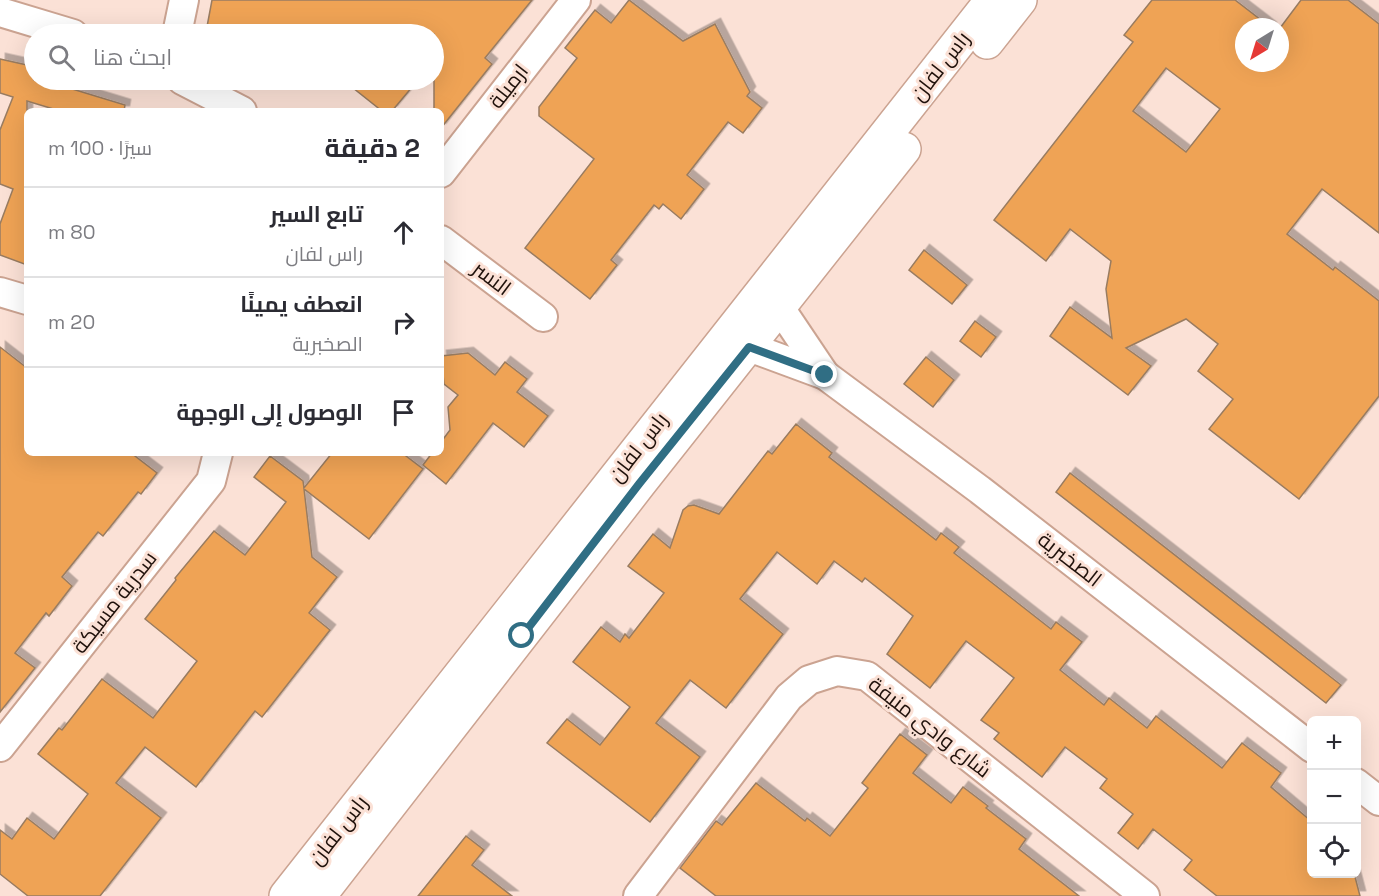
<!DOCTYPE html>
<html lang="ar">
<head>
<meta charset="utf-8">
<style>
  :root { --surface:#fff; --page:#f2f2f3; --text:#2b2b33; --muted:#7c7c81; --line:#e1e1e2 }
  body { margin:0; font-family:"Space Grotesk",Cairo,sans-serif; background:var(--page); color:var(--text); direction:rtl }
  .controls { position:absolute; right:18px; bottom:18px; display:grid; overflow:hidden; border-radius:9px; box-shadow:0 6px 24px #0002 }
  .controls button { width:54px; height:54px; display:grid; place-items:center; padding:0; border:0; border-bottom:2px solid var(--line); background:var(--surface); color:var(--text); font:30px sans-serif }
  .compass { position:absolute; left:1235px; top:18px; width:54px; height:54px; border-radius:50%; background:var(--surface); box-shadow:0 6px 24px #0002; rotate:218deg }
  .stop { position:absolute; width:18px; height:18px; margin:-14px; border:4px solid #306e84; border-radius:50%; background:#fff }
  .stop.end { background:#306e84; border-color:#fff; box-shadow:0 2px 6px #0008 }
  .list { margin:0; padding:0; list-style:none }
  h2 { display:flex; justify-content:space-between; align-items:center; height:78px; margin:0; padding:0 24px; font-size:26px }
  h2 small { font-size:20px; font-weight:400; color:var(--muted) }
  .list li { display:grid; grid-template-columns:39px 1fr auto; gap:18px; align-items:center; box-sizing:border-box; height:90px; padding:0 24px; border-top:2px solid var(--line) }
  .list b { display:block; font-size:22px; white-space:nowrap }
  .list p { margin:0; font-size:20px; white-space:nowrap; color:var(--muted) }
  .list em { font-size:20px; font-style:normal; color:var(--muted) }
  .icon { flex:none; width:33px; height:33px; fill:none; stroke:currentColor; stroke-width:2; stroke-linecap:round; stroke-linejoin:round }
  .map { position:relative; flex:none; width:1379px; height:896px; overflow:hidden; direction:ltr }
  .search { position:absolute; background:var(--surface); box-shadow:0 6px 24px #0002; left:24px; top:24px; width:420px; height:66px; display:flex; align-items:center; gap:15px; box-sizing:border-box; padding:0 21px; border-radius:33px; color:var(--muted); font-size:22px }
  .panel { position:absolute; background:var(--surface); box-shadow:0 6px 24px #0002; left:24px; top:108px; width:420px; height:348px; border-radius:9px; direction:rtl }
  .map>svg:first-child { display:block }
  .building { fill:#efa355; stroke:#997c61; stroke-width:1.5; fill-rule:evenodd; filter:url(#shadow) }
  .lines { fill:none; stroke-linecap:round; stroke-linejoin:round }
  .minor-casing { stroke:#cba391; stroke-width:32 }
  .tertiary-casing { stroke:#cba391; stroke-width:36 }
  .minor { stroke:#fff; stroke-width:28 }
  .tertiary { stroke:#fff; stroke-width:33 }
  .route { stroke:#306e84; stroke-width:8 }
  .labels { text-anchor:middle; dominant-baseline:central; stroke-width:6; stroke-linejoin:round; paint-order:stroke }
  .street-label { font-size:21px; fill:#1f110b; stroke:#fbe1d6 }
</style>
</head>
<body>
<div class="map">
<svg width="1379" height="896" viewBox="0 0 1379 896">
  <defs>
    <filter id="shadow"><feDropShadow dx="5.5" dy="-5.5" stdDeviation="0" flood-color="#0004"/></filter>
  </defs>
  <rect width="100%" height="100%" fill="#fbe1d6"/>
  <g class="building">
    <polygon points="212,0 532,0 485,58 492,64 441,128 441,111 434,111 434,34 219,34 206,32"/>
    <polygon points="629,0 683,41 715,24 750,92 747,96 762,108 743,133 728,122 687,175 704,189 681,219 663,204 659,209 654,205 611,260 617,265 590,299 525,248 594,159 539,116 539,107 577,58 565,48 595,10 611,23"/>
    <path d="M1152 0H1235L1270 27H1244V63H1280V28L1301 0H1348L1379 24V233L1322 189 1287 234 1333 270 1335 267 1379 301V396L1299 499 1209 429 1233 399 1198 371 1218 344 1186 319 1126 348 1151 366 1128 395 1050 336 1070 307 1112 338 1106 289 1111 261 1070 229 1046 261 994 220 1133 42 1124 35ZM1166 68 1220 109 1186 152 1133 111Z"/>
    <polygon points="0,59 27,65 34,69 34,80 72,80 69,88 125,105 124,111 60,111 27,101 27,265 0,255 0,224 13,189 0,184 0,130 13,97 0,93"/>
    <polygon points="343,80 418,80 392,111 382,111"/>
    <polygon points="924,250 967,285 952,304 909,270"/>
    <polygon points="975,321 996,337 981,357 960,341"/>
    <polygon points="0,347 27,368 27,453 131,453 157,473 141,494 138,492 103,536 98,532 62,577 72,586 49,616 46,613 15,653 35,668 0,712"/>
    <polygon points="468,353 495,375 505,362 527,379 517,392 548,416 524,447 493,423 446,484 423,465 432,453 441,453 441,442 450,430 448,407 458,395 444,384 441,356"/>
    <polygon points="926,357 954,380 933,407 904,384"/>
    <polygon points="796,424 832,453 829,457 936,540 941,533 959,547 954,553 1051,629 1056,622 1082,642 1060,670 1104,705 1109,698 1147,728 1156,716 1222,768 1242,743 1281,773 1271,787 1311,821 1311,873 1354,873 1360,896 1217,896 1184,870 1192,860 1153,829 1138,849 1118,833 1133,814 1100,788 1107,779 1065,747 1042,777 994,739 999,733 981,720 1014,678 966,641 930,688 887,654 913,616 865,578 862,582 834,561 817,584 777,552 740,599 783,634 726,708 690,680 656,723 700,757 650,822 547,743 567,719 600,745 630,707 573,662 601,627 620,642 625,634 629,638 664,593 628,566 653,534 670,548 683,510 688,506 694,505 719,514 768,451 772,454"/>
    <polygon points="332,453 402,453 423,469 369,539 304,489 312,557 337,577 309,613 330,630 262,717 255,711 196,787 145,747 116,783 161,818 100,896 28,896 0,874 0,830 12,839 27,818 54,839 88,794 38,754 59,728 62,730 102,679 153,718 197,661 145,619 176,580 175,578 214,531 245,555 286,502 254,477 270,456 303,481 304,488"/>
    <polygon points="1070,473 1341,685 1326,703 1056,492"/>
    <polygon points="900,734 927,755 913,773 951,803 963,787 988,806 986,808 1026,839 1019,849 1079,896 716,896 680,868 716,821 722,825 756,783 805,821 807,818 830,836 868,788 862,783"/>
    <polygon points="466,836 484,850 472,865 512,896 418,896"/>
  </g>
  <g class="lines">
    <g class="minor-casing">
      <g id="minor">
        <polyline points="0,12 73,34"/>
        <polyline points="177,34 184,0"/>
        <polyline points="182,80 242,111"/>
        <polyline points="441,173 576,0"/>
        <polyline points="441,240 543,317"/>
        <polyline points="0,292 27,300"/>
        <polyline points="780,308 825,375"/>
        <polyline points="749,347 825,375 980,490 1312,748"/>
        <polyline points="0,747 211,481 218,453"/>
        <polyline points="1356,783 1379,801"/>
        <polyline points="638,896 789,697 809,680 837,671 867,676 1145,896"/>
      </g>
    </g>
    <g class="tertiary-casing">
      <g id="tertiary">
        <polyline points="987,42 1020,0"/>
        <polyline points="286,896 992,0"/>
        <polyline points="319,896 639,484 904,149"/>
      </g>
    </g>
    <use href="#minor" class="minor"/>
    <use href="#tertiary" class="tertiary"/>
  </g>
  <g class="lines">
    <polyline class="route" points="522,636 639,484 749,347 825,375"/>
  </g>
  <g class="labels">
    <g class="street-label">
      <text transform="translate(940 66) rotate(-52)">راس لفان</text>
      <text transform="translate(508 86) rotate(-52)">ارميلة</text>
      <text transform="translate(492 278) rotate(37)">النسر</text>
      <text transform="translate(638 447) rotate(-52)">راس لفان</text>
      <text transform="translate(1070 559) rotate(38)">الصخبرية</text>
      <text transform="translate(114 602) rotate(-52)">سدرية مسيكة</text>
      <text transform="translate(930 727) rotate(38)">شارع وادي منيفة</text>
      <text transform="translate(338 830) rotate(-52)">راس لفان</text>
    </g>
  </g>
</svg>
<div class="controls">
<button>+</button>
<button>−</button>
<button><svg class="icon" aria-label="locate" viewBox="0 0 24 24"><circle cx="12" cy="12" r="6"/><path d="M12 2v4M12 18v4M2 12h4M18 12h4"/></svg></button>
</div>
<svg class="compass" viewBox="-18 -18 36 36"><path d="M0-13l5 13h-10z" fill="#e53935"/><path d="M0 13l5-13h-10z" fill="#7c7c81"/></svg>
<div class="stop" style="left:522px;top:636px"></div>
<div class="stop end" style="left:825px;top:375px"></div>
<div class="search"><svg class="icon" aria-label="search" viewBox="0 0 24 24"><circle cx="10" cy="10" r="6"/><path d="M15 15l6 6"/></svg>ابحث هنا</div>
<section class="panel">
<h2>2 دقيقة<small>سيرًا · 100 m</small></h2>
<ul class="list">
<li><svg class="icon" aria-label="ahead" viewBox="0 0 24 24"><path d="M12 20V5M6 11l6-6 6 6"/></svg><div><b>تابع السير</b><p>راس لفان</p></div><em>80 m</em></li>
<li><svg class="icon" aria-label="right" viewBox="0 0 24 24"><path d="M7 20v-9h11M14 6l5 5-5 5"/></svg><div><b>انعطف يمينًا</b><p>الصخبرية</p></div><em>20 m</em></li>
<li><svg class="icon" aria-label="arrive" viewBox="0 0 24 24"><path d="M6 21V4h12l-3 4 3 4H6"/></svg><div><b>الوصول إلى الوجهة</b></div></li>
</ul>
</section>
</div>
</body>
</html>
